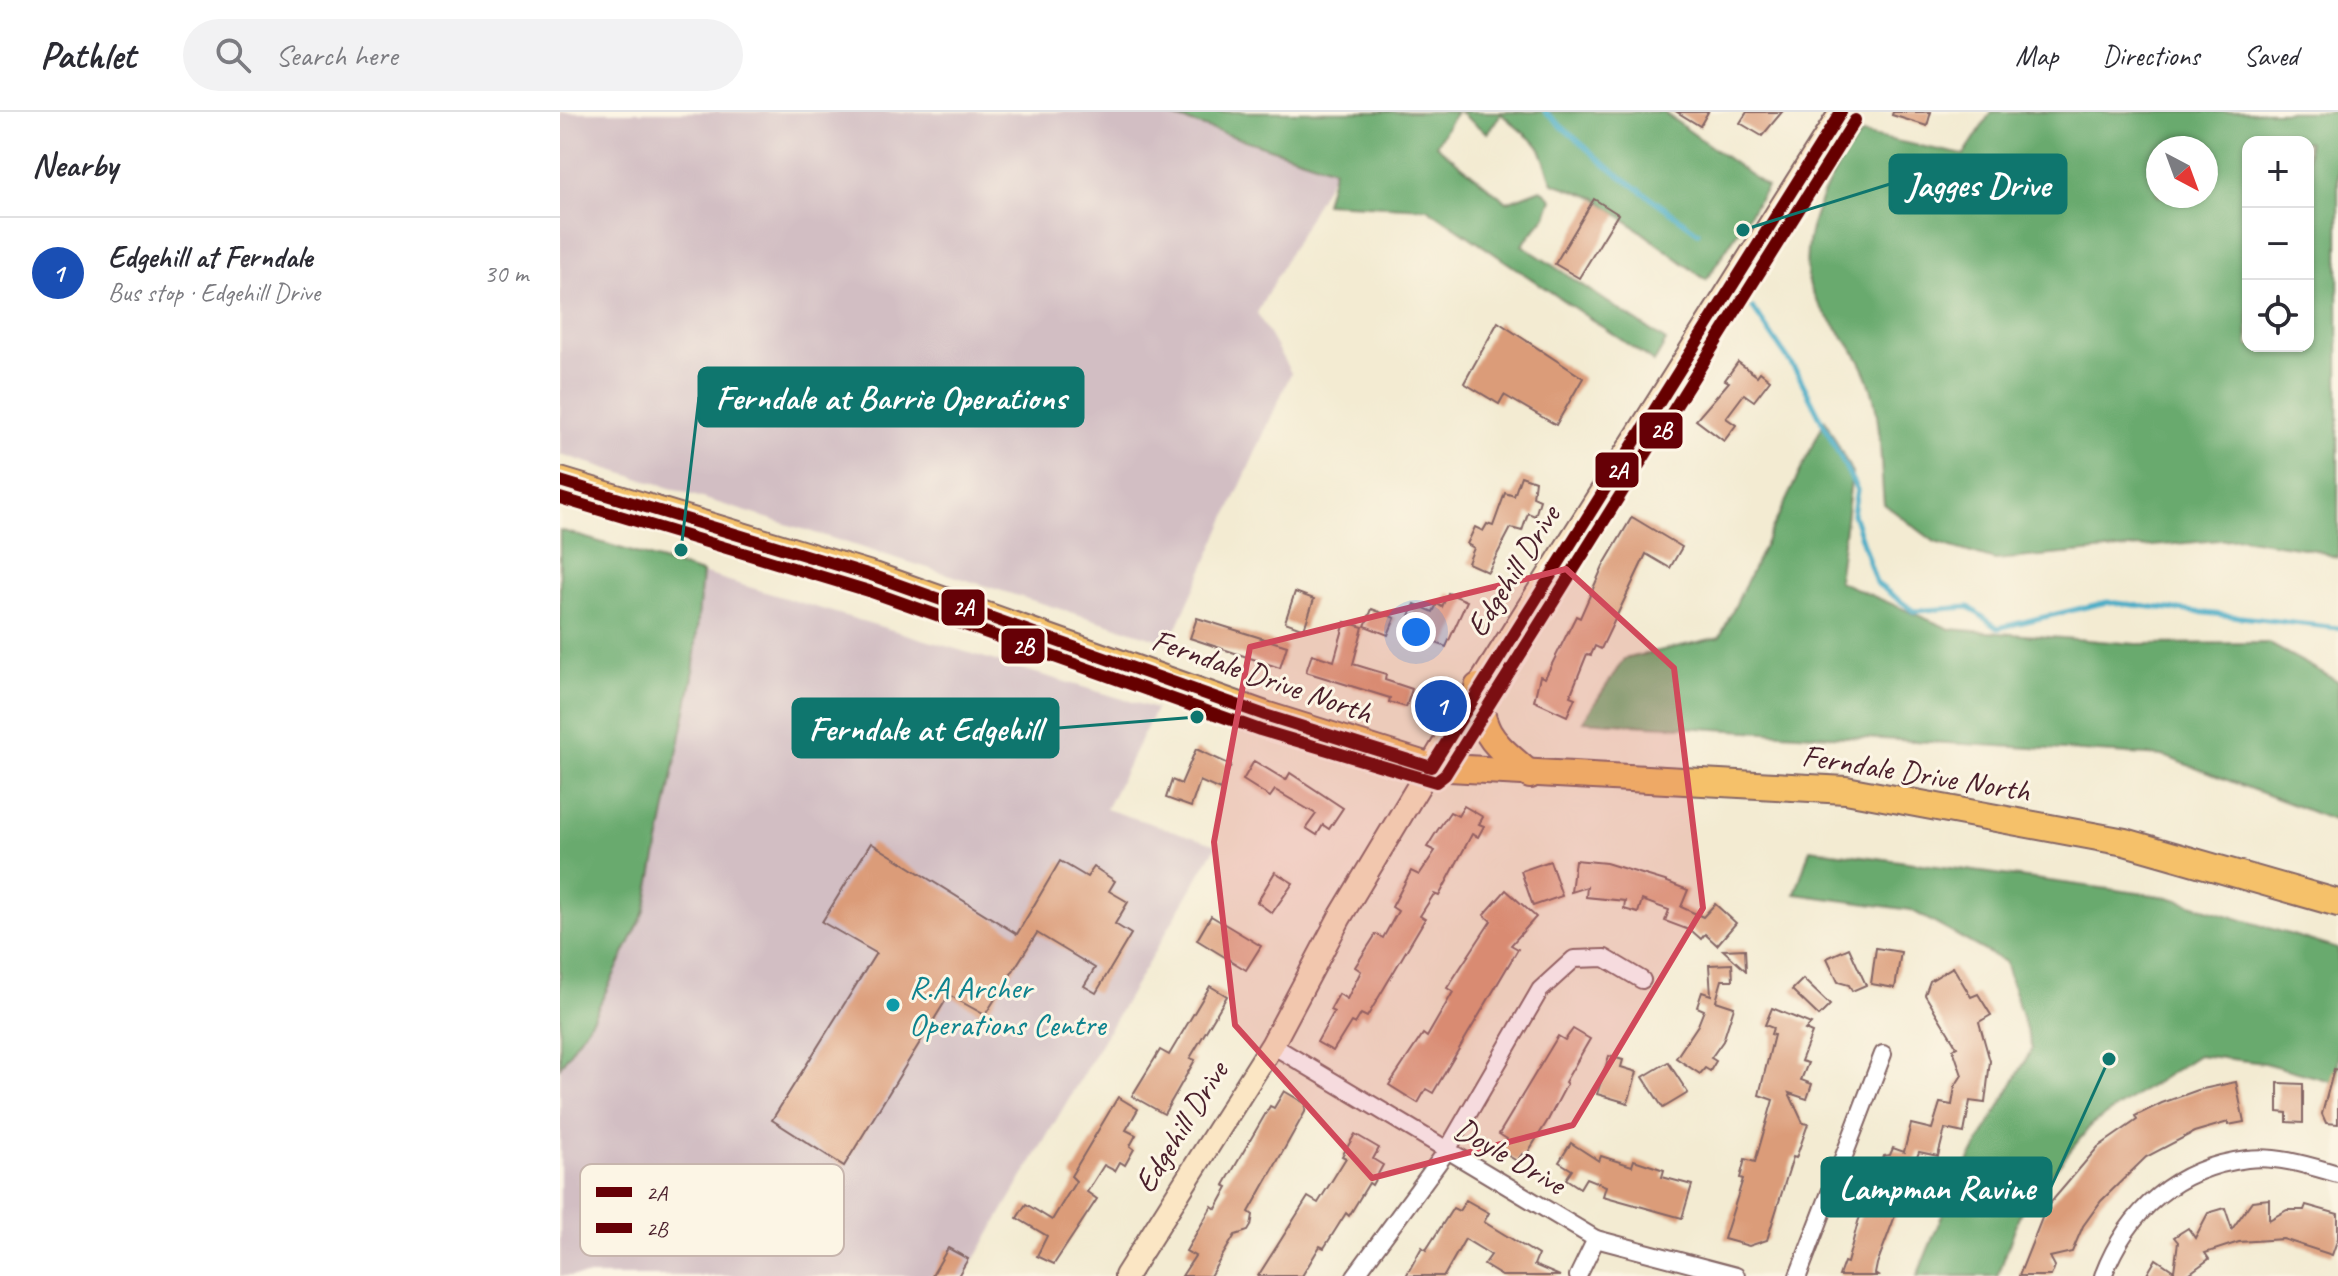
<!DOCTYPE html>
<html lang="en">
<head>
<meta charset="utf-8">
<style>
  :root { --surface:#fff; --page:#f2f2f3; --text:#2b2b33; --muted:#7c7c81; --line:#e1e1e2; --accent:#d1495b }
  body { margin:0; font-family:Caveat,sans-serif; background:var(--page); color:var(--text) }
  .controls { position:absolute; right:24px; top:24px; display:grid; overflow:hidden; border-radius:16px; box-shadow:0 2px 6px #0004 }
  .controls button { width:72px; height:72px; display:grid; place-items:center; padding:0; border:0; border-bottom:2px solid var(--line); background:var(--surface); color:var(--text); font:40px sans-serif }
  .compass { position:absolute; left:1586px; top:24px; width:72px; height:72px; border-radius:50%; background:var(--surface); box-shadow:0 2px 6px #0004; rotate:139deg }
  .you { position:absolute; left:856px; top:520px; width:28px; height:28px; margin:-20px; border:6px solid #fff; border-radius:50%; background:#1a73e8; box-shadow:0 0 0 12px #1a73e833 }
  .badge { display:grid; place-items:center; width:52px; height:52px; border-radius:50%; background:var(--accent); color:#fff; font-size:26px; font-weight:700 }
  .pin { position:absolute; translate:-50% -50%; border:4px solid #fff; box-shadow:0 2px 8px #0006 }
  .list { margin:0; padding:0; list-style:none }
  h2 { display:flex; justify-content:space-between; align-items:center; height:104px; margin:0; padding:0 32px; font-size:34px }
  h2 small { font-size:26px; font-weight:400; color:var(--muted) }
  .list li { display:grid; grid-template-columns:52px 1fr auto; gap:24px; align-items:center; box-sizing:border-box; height:112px; padding:0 32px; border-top:2px solid var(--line) }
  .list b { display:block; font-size:30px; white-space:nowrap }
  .list p { margin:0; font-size:26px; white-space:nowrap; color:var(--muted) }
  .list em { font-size:26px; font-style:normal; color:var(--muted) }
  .icon { flex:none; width:44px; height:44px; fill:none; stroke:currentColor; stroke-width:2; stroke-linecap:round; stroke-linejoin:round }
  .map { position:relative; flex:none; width:1778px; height:1164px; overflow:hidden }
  header { display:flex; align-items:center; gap:48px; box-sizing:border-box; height:112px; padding:0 40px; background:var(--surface); border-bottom:2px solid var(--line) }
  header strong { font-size:38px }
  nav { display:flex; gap:44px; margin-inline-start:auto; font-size:28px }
  .search { width:560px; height:72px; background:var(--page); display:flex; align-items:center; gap:20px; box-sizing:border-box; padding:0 28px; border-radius:44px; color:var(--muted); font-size:30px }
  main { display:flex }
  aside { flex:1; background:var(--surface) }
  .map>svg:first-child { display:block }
  .industrial { fill:#d2bec3 }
  .forest { fill:#69aa6e; stroke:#5a644c; stroke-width:2; fill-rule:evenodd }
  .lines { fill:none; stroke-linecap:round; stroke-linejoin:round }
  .stream { stroke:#47acc6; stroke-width:5 }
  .building { fill:#db9c79 }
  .street-casing { stroke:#856665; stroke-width:20 }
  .secondary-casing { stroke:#856665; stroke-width:26 }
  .primary-casing { stroke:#856665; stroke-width:30 }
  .street { stroke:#fff; stroke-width:16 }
  .secondary { stroke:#fbe6c4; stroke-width:22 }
  .primary { stroke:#f5c16b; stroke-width:26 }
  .bus-1-casing { stroke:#fcf5e5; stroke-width:18 }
  .bus-2-casing { stroke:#fcf5e5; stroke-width:18 }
  .bus-1 { stroke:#660006; stroke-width:12 }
  .bus-2 { stroke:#660006; stroke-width:12 }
  .marked { fill:#d1495b; fill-opacity:0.2; stroke:#d1495b; stroke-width:6; stroke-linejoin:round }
  .culture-dot { fill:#0f9aa8; stroke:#fcf5e5; stroke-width:3 }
  .labels { text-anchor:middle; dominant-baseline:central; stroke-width:6; stroke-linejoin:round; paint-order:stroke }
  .street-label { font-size:32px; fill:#4a1f2b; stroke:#fcf5e5 }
  .culture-label { font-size:32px; fill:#0d838f; stroke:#fcf5e5; text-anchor:start }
  .key { fill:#fcf5e5; stroke:#c7b5ad; stroke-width:2 }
  .key-label { font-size:22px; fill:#4a1f2b }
  .leader { fill:none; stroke:#0f766e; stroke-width:3 }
  .callout-dot { fill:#0f766e; stroke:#fcf5e5; stroke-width:3 }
  .callout { fill:#0f766e; stroke:#0f766e; stroke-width:3 }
  .callout-label { font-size:34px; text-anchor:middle; font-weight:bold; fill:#fff }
  .line-badge { stroke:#fcf5e5; stroke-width:3 }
  .badge-label { font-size:22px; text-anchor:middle; font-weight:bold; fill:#fff }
</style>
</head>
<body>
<header>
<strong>Pathlet</strong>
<div class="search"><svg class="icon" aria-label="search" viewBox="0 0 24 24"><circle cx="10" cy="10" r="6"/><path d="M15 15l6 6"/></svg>Search here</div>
<nav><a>Map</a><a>Directions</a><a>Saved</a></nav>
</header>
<main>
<aside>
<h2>Nearby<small></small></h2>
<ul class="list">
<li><span class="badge" style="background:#1a4fb4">1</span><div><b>Edgehill at Ferndale</b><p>Bus stop · Edgehill Drive</p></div><em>30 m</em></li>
</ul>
</aside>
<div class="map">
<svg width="1778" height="1164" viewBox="0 0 1778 1164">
  <rect width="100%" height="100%" fill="#fcf5e5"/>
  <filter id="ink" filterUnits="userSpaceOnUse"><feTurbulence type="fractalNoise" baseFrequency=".0125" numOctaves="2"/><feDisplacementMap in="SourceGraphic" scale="16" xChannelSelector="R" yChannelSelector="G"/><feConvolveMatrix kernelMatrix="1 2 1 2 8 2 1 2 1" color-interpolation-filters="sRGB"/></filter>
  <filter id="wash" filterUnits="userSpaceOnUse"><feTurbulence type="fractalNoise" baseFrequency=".006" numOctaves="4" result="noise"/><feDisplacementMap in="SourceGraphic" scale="32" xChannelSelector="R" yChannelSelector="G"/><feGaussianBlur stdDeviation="1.8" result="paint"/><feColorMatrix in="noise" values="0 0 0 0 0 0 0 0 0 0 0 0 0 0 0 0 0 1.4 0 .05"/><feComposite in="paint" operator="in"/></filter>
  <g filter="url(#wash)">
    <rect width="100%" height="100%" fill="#f3ebd2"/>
    <g class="industrial">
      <polygon points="0,0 598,0 775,57 697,201 731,261 610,531 0,342"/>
      <polygon points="142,461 596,597 546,697 657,733 405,1164 0,1164 0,955 34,904 85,799 133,564"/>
    </g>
    <g class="forest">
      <polygon points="598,0 896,0 876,33 947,90 981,77 992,87 986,104 962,133 1106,229 1094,250 867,96 765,91 774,57"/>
      <polygon points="899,0 1103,0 1207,75 1146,168 1036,86 993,71 979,34 941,2 927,21"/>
      <path d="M1431 0H1778V446L1755 438 1682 426 1435 448 1375 430 1324 392C1320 355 1322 311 1311 276 1300 239 1281 224 1260 194 1224 144 1268 61 1302 22L1404 43ZM1688 30H1748V234H1688ZM1598 36H1646V84H1598Z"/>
      <polygon points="1265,308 1292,361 1278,469 1390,517 1576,532 1708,531 1778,569 1778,710 1604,644 1023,609 1064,547 1160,525"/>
      <polygon points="0,418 142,461 133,564 85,799 34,904 0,955"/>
      <polygon points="1250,737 1608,785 1778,837 1778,971 1704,951 1638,943 1532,1012 1461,1099 1438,1164 1357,1164 1393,1077 1472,937 1445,850 1351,798 1235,782"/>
    </g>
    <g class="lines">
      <g class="stream">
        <polyline points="985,0 1048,55 1138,120"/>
        <polyline points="1193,196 1238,262 1297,378 1293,402 1316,471 1354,499 1409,495 1438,516 1547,490 1778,516"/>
      </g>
    </g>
    <g id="blocks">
      <g class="building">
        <polygon points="1117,0 1148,0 1140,14"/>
        <polygon points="1187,0 1222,0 1202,24 1180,11"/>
        <polygon points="1333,0 1371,0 1367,14 1332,3"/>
        <polygon points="1034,87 1058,102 1019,166 995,152"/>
        <polygon points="938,210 1023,266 996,313 944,283 939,292 904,271"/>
        <polygon points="1178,250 1197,264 1200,260 1210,268 1194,289 1184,282 1166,306 1176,313 1164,329 1136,308 1169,270 1165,268"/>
        <polygon points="961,364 975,369 973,385 980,388 975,404 968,401 962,419 951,416 928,460 908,451 914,436 907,432 915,415 923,419 927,412 933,414 945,381 954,384"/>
        <polygon points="1072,405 1122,435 1110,456 1086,442 1041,537 1035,534 1031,543 1027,542 1010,584 1015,586 1007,604 974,589 980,564 985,566 1016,504 1020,506 1043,454"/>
        <polygon points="735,480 754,487 744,517 725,510"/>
        <polygon points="888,481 907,489 886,535 855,522 857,518 846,513 855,492 873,500 877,492 882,495"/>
        <polygon points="812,497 835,506 828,523 805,514"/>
        <polygon points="637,506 727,534 720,556 630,526"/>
        <polygon points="785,510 803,515 793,552 826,562 825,568 852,577 846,595 829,590 830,586 746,560 752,542 774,549"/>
        <polygon points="636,637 671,653 660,678 640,669 631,695 606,686 612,668 621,672"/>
        <polygon points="694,649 726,668 730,661 783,696 769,717 763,713 757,723 746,716 756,702 715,678 710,685 683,668"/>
        <polygon points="904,694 923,705 919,712 924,714 918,725 912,722 879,784 874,782 860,804 865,807 807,905 801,902 795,912 791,910 773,939 757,930 774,900 770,898 779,882 787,887 801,859 795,855 816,822 823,826 838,799 832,795 851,759 859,763 875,739 867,735 877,719 890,700 898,704"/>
        <polygon points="311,731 457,822 500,749 527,765 534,755 555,769 549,779 568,790 555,812 571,822 536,881 524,874 535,856 477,821 425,903 389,883 284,1054 212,1008 316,841 262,810"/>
        <polygon points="1015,748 1046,751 1105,769 1128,778 1121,795 1143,805 1155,792 1176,811 1157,833 1145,822 1141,827 1132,819 1105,809 1109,798 1082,788 1078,801 1064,797 1065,789 1026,785 1027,775 1011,780"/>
        <polygon points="990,749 1002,784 973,794 961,759"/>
        <polygon points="715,760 733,771 712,801 697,790"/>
        <polygon points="946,778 976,805 951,833 958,837 873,981 866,977 858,991 829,973 863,922 867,925 893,880 887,876 931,809 924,803"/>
        <polygon points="651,804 701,834 686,858 637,828"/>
        <polygon points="1289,836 1306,873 1292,879 1289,873 1278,870 1267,846"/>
        <polygon points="1316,836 1341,840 1335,876 1311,872"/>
        <polygon points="1185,837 1186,859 1163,838"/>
        <polygon points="1172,852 1173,868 1162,868 1156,889 1174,895 1163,929 1151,946 1156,949 1150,959 1145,956 1140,962 1116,946 1138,913 1144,898 1137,895 1142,880 1151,883 1149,853"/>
        <polygon points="1393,855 1411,885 1418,882 1431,903 1419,910 1430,949 1425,991 1410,989 1404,1021 1385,1017 1378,1044 1359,1040 1317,1152 1315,1162 1318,1164 1279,1164 1284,1150 1287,1151 1298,1110 1324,1044 1330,1043 1333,1036 1344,1040 1351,1012 1372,1017 1380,991 1392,993 1395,974 1402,963 1393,937 1397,935 1365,883 1370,869"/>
        <polygon points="1243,867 1270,893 1259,904 1232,878"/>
        <polygon points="650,874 667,884 630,946 635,948 604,1002 572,984 600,938 609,943"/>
        <polygon points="1212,896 1251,912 1245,918 1252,921 1241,949 1248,951 1241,968 1252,972 1247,987 1229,981 1243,1011 1248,1012 1236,1046 1233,1045 1207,1128 1189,1134 1164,1127 1183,1067 1180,1066 1185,1047 1195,1050 1213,988 1199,983 1214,923 1211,922 1213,916 1205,913"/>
        <polygon points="1013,917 1030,927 1005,970 1007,972 988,1008 965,1045 962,1042 957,1049 940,1039 947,1027 939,1022 998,924 1005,928"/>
        <polygon points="1049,944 1063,948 1061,955 1077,960 1068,991 1037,982"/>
        <polygon points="1108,950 1128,981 1103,996 1083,965"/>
        <polygon points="1774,957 1778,958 1778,1012 1766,1011 1762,1002"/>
        <polygon points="1676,970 1684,1010 1668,1013 1668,1010 1634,1020 1586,1045 1541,1089 1523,1114 1512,1140 1490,1145 1495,1154 1491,1164 1459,1164 1486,1096 1538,1035 1577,1008 1575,1004 1602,991 1638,978"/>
        <polygon points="1718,971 1743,972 1743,1011 1727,1010 1727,1001 1718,1000"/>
        <polygon points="724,979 746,992 745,1000 689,1100 693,1103 691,1114 688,1119 675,1123 650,1164 622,1164 635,1144 626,1139 652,1094 656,1097 668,1075 664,1073 710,994 714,996"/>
        <polygon points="558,985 578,997 566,1018 576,1023 570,1034 574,1037 565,1053 560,1050 555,1059 544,1053 527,1080 537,1087 494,1152 477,1144 487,1124 457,1106 466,1092 492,1108 516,1069 511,1064"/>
        <polygon points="795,1022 819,1036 813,1047 823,1053 812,1073 809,1071 789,1104 786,1101 764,1136 760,1134 742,1164 698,1164 748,1085 758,1091 786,1046 782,1044"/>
        <polygon points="1011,1031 1039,1049 1041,1044 1072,1054 1074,1048 1104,1058 1102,1065 1132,1073 1122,1106 1043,1084 1046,1074 1026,1066 1020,1076 1006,1067 1012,1058 999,1050"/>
        <polygon points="1709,1087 1709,1108 1727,1098 1744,1098 1746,1093 1778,1102 1778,1126 1772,1143 1723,1127 1679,1130 1645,1141 1649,1147 1626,1164 1586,1164 1596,1147 1614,1159 1618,1130 1614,1125 1628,1116 1635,1126 1648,1101 1665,1096 1672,1117 1692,1089"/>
        <polygon points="906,1088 929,1101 924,1110 978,1143 974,1153 1000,1164 942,1164 924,1153 931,1143 905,1127 884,1164 846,1164 862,1135 866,1138 893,1096 899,1099"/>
        <polygon points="388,1136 408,1147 398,1164 372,1164"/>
      </g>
    </g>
  </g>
  <g filter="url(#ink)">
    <use href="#blocks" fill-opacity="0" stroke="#856665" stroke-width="2"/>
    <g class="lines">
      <g class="street-casing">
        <g id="street">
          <polyline points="712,933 1036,1127 1176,1164"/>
          <polyline points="795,1164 886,1040 980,878 1014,847 1045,846 1082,868"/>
          <polyline points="1018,1164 1036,1127"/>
          <polyline points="1238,1164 1323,942"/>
          <path d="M1543 1164C1568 1098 1616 1056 1687 1047 1717 1043 1750 1054 1778 1062"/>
        </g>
      </g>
      <g class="secondary-casing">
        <polyline id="secondary" points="566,1164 712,933 780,805 918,575 1281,0"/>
      </g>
      <g class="primary-casing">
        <g id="primary">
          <polyline points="0,369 314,464 705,603 871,655 1286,678 1565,730 1778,791"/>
          <path d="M918 575C921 626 934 630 970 663"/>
        </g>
      </g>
      <use href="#street" class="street"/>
      <use href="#secondary" class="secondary"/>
      <use href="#primary" class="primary"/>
      <g class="bus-1-casing">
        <polyline id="bus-1" points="0,369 314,464 705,603 871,655 1281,0"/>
      </g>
      <g class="bus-2-casing">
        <polyline id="bus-2" points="0,386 309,479 700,618 876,670 885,663 1295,8"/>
      </g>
      <use href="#bus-1" class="bus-1"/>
      <use href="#bus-2" class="bus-2"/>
    </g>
  </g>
  <path class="marked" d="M1006 457 1114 556 1143 796 1013 1013 812 1066 675 913 654 730 690 535Z"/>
  <circle class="culture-dot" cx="333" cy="893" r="8"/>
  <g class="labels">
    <g class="street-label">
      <text transform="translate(953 459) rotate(-58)">Edgehill Drive</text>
      <text transform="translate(702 564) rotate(19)">Ferndale Drive North</text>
      <text transform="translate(1356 661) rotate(9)">Ferndale Drive North</text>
      <text transform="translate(621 1015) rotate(-58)">Edgehill Drive</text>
      <text transform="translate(950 1044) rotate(30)">Doyle Drive</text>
    </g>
    <g class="culture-label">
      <text x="349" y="875">R.A Archer<tspan x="349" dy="37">Operations Centre</tspan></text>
    </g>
  </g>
  <rect x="20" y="1052" width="264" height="92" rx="12" class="key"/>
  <rect x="36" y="1075" width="36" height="10" fill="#660006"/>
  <rect x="36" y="1111" width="36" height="10" fill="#660006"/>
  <g class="key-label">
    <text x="86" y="1088">2A</text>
    <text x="86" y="1124">2B</text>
  </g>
  <path class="leader" d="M1183 118L1330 72M121 438L139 285M637 605L498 616M1549 947L1491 1075"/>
  <g class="callout-dot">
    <circle cx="1183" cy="118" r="8"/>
    <circle cx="121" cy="438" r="8"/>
    <circle cx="637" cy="605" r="8"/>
    <circle cx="1549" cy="947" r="8"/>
  </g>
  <g class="callout">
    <rect x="1330" y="43" width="176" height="58" rx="8"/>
    <rect x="139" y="256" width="384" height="58" rx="8"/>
    <rect x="233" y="587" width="265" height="58" rx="8"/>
    <rect x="1262" y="1046" width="229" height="58" rx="8"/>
  </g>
  <g class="callout-label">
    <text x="1418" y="84">Jagges Drive</text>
    <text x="331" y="297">Ferndale at Barrie Operations</text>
    <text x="365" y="628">Ferndale at Edgehill</text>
    <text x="1377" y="1087">Lampman Ravine</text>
  </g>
  <g class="line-badge">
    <rect x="1078" y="299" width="46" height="39" rx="8" fill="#660006"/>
    <rect x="1034" y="339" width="46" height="38" rx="8" fill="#660006"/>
    <rect x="380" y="476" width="46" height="39" rx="8" fill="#660006"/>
    <rect x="440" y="515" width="46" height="38" rx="8" fill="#660006"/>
  </g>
  <g class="badge-label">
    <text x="1101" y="326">2B</text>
    <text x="1057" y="366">2A</text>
    <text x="403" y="503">2A</text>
    <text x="463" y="542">2B</text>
  </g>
</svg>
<div class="controls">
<button>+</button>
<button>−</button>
<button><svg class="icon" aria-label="locate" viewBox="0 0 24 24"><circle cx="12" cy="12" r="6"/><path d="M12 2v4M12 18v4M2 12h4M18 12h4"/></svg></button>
</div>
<svg class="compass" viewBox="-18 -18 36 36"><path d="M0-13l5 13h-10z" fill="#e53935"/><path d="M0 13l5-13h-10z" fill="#7c7c81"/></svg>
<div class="you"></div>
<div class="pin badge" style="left:881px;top:594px;background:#1a4fb4">1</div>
</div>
</main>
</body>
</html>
